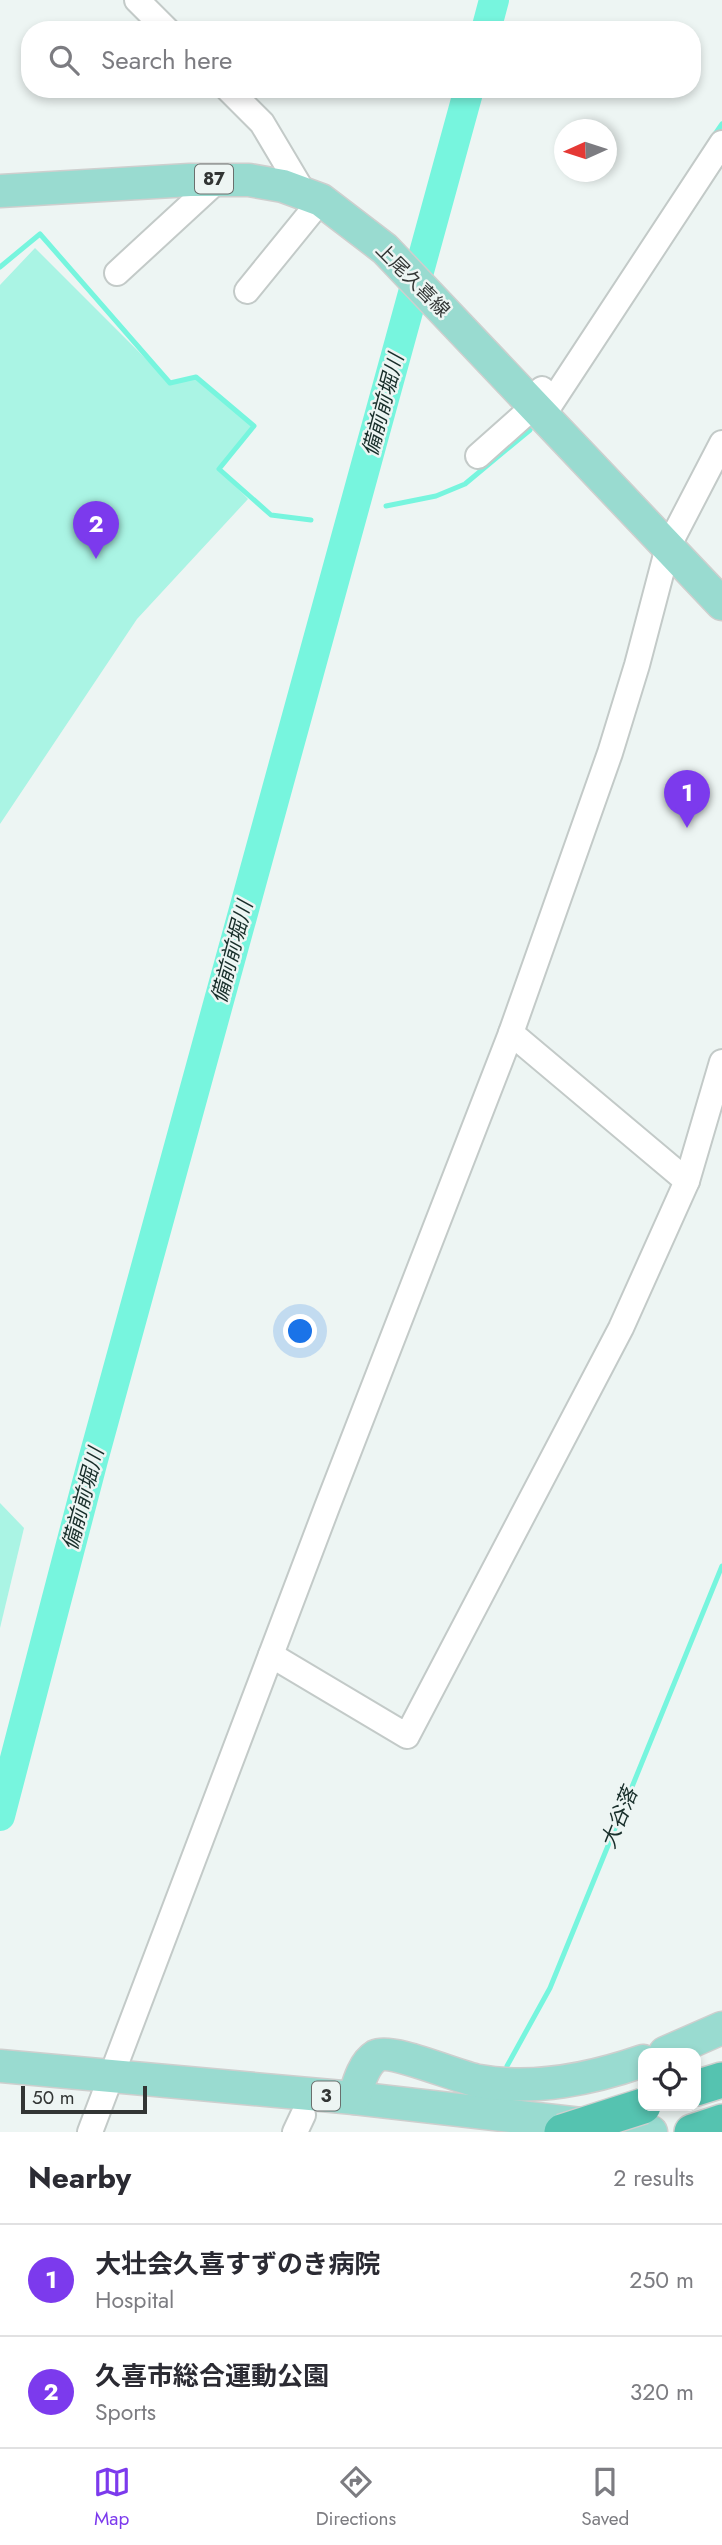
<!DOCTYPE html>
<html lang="en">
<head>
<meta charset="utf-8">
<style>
  :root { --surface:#fff; --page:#f2f2f3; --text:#2b2b33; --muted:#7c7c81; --line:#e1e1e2; --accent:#7c3aed }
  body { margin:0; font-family:Jost,"Noto Sans JP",sans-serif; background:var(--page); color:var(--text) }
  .controls { position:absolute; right:21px; bottom:21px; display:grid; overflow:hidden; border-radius:14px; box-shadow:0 4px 10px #0003 }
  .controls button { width:63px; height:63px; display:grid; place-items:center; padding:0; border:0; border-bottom:2px solid var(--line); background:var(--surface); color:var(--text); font:35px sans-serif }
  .compass { position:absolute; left:554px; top:119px; width:63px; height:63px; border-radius:50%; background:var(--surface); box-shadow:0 4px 10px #0003; rotate:267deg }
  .scale { position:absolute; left:21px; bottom:18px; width:126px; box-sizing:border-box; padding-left:7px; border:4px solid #323534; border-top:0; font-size:19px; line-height:24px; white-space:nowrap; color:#323534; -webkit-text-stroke:5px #edf5f3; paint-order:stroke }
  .you { position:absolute; left:301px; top:1332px; width:24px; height:24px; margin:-18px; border:5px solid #fff; border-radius:50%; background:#1a73e8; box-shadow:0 0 0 10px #1a73e833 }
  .badge { display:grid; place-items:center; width:46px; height:46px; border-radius:50%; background:var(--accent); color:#fff; font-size:23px; font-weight:700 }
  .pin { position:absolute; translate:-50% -58px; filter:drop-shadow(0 2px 4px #0008) }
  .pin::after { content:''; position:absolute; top:37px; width:24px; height:21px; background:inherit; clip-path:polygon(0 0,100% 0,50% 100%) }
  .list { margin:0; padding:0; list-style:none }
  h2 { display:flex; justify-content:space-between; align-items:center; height:91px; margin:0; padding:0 28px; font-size:30px }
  h2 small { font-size:23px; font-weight:400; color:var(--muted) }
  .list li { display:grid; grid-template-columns:46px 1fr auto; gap:21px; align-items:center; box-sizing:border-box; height:112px; padding:0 28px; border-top:2px solid var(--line) }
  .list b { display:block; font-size:26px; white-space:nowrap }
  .list p { margin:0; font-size:23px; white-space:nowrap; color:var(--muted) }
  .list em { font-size:23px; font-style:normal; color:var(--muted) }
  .icon { flex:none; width:38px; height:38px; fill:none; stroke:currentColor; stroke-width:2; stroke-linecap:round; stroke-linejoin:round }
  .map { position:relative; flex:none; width:722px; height:2132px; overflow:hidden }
  .search { position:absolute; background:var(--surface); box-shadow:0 4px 10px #0003; left:21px; right:21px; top:21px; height:77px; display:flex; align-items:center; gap:18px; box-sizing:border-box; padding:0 24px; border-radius:28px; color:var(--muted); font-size:26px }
  .sheet { height:315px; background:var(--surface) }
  nav { display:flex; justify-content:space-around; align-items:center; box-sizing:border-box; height:98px; border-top:2px solid var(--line); background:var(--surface); font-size:19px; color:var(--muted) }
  nav a { display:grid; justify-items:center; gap:4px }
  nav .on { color:var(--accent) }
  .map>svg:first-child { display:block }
  .green { fill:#aaf4e4 }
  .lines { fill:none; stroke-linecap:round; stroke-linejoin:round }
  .stream { stroke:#77f5de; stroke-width:5 }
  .river { stroke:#77f5de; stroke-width:30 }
  .minor-casing { stroke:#c3cac8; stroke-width:28 }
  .major-casing { stroke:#cecfce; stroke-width:35 }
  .highway-casing { stroke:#cecfce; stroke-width:38 }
  .minor { stroke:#fff; stroke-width:24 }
  .major { stroke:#99dbd0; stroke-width:32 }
  .highway { stroke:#55c3b0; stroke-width:35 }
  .highway-bridge-casing { stroke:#cecfce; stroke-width:38; stroke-linecap:butt }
  .highway-bridge { stroke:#55c3b0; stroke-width:35 }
  .labels { text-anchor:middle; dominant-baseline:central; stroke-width:5; stroke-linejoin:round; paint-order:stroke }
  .shield { fill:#edf5f3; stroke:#6a6f6d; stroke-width:2 }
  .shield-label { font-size:18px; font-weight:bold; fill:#323534 }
  .street-label { font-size:19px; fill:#323534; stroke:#edf5f3 }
  .water-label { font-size:21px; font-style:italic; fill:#182e2a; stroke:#edf5f3 }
</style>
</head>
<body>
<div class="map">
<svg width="722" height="2132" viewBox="0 0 722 2132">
  <rect width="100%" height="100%" fill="#edf5f3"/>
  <g class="green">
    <polygon points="35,248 170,383 196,377 254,426 219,469 248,499 137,619 0,824 0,285"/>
    <polygon points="0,1503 24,1528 0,1628"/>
  </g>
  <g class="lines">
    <g class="stream">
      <polyline points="713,137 722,124"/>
      <polyline points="0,267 40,234 170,383 196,377 254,426 219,469 271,515 311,520"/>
      <polyline points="386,506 436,496 465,484 530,430 534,422"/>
      <polyline points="507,2066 550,1988 722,1566"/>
    </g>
    <g class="river">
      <polyline points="486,30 494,0"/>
      <polyline points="0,1816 93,1460 469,89"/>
    </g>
    <g class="minor-casing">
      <g id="minor">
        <polyline points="137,0 167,30"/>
        <polyline points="228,89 262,123 303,192"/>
        <polyline points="117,273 219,179"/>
        <polyline points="247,291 321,200"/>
        <polyline points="544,414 722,143"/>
        <polyline points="478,456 523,416 542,389"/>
        <polyline points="511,1033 687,1181"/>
        <polyline points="271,1655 407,1736 621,1328 687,1181 722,1062"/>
        <polyline points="90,2132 327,1507 511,1033 610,753 637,665 668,547 722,443"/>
        <polyline points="295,2132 303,2115"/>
      </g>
    </g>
    <g class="major-casing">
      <g id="major">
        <polyline points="0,191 190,180 249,180 283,186 321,200 385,249 722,604"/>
        <polyline points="665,2053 722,2028"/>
        <polyline points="0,2066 354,2098 651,2132"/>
        <path d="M354 2098C358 2085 363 2064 376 2056 392 2048 457 2077 479 2081 535 2091 591 2079 643 2061"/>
      </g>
    </g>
    <g class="highway-casing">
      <g id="highway">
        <polyline points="696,2088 722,2080"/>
        <polyline points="692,2132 722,2122"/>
      </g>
    </g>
    <use href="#minor" class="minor"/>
    <use href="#major" class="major"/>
    <use href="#highway" class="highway"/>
    <g class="highway-bridge-casing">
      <polyline id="highway-bridge" points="562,2132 643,2106"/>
    </g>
    <use href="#highway-bridge" class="highway-bridge"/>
  </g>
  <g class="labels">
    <g class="shield">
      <rect x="195" y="164.5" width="38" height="29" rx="5"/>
      <rect x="312" y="2081.5" width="28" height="29" rx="5"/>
    </g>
    <g class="shield-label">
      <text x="214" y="179">87</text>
      <text x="326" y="2096">3</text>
    </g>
    <g class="street-label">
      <text transform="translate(413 280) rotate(45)">上尾久喜線</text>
    </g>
    <g class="water-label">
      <text transform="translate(383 405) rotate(-75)">備前前堀川</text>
      <text transform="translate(232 952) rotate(-75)">備前前堀川</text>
      <text transform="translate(83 1499) rotate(-75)">備前前堀川</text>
      <text transform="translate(619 1818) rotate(-68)">大谷落</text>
    </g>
  </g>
</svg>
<div class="controls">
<button><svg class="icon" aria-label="locate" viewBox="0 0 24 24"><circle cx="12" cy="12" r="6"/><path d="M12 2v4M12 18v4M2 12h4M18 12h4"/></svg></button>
</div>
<svg class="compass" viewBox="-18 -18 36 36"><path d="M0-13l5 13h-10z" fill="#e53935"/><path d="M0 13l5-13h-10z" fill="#7c7c81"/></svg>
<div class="scale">50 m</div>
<div class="you"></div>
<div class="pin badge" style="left:687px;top:828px">1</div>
<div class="pin badge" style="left:96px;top:559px">2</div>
<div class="search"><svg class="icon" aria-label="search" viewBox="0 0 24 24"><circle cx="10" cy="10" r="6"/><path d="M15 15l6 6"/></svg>Search here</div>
</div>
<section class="sheet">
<h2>Nearby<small>2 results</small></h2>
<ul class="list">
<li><span class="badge">1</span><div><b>大壮会久喜すずのき病院</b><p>Hospital</p></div><em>250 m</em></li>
<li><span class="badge">2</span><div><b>久喜市総合運動公園</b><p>Sports</p></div><em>320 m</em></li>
</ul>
</section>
<nav>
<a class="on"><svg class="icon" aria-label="map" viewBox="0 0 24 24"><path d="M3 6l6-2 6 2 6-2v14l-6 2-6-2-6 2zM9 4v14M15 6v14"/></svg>Map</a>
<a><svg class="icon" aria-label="directions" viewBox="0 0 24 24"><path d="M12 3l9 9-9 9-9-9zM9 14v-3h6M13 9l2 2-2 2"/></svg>Directions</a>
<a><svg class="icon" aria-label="saved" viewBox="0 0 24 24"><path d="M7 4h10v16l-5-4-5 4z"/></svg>Saved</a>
</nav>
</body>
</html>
